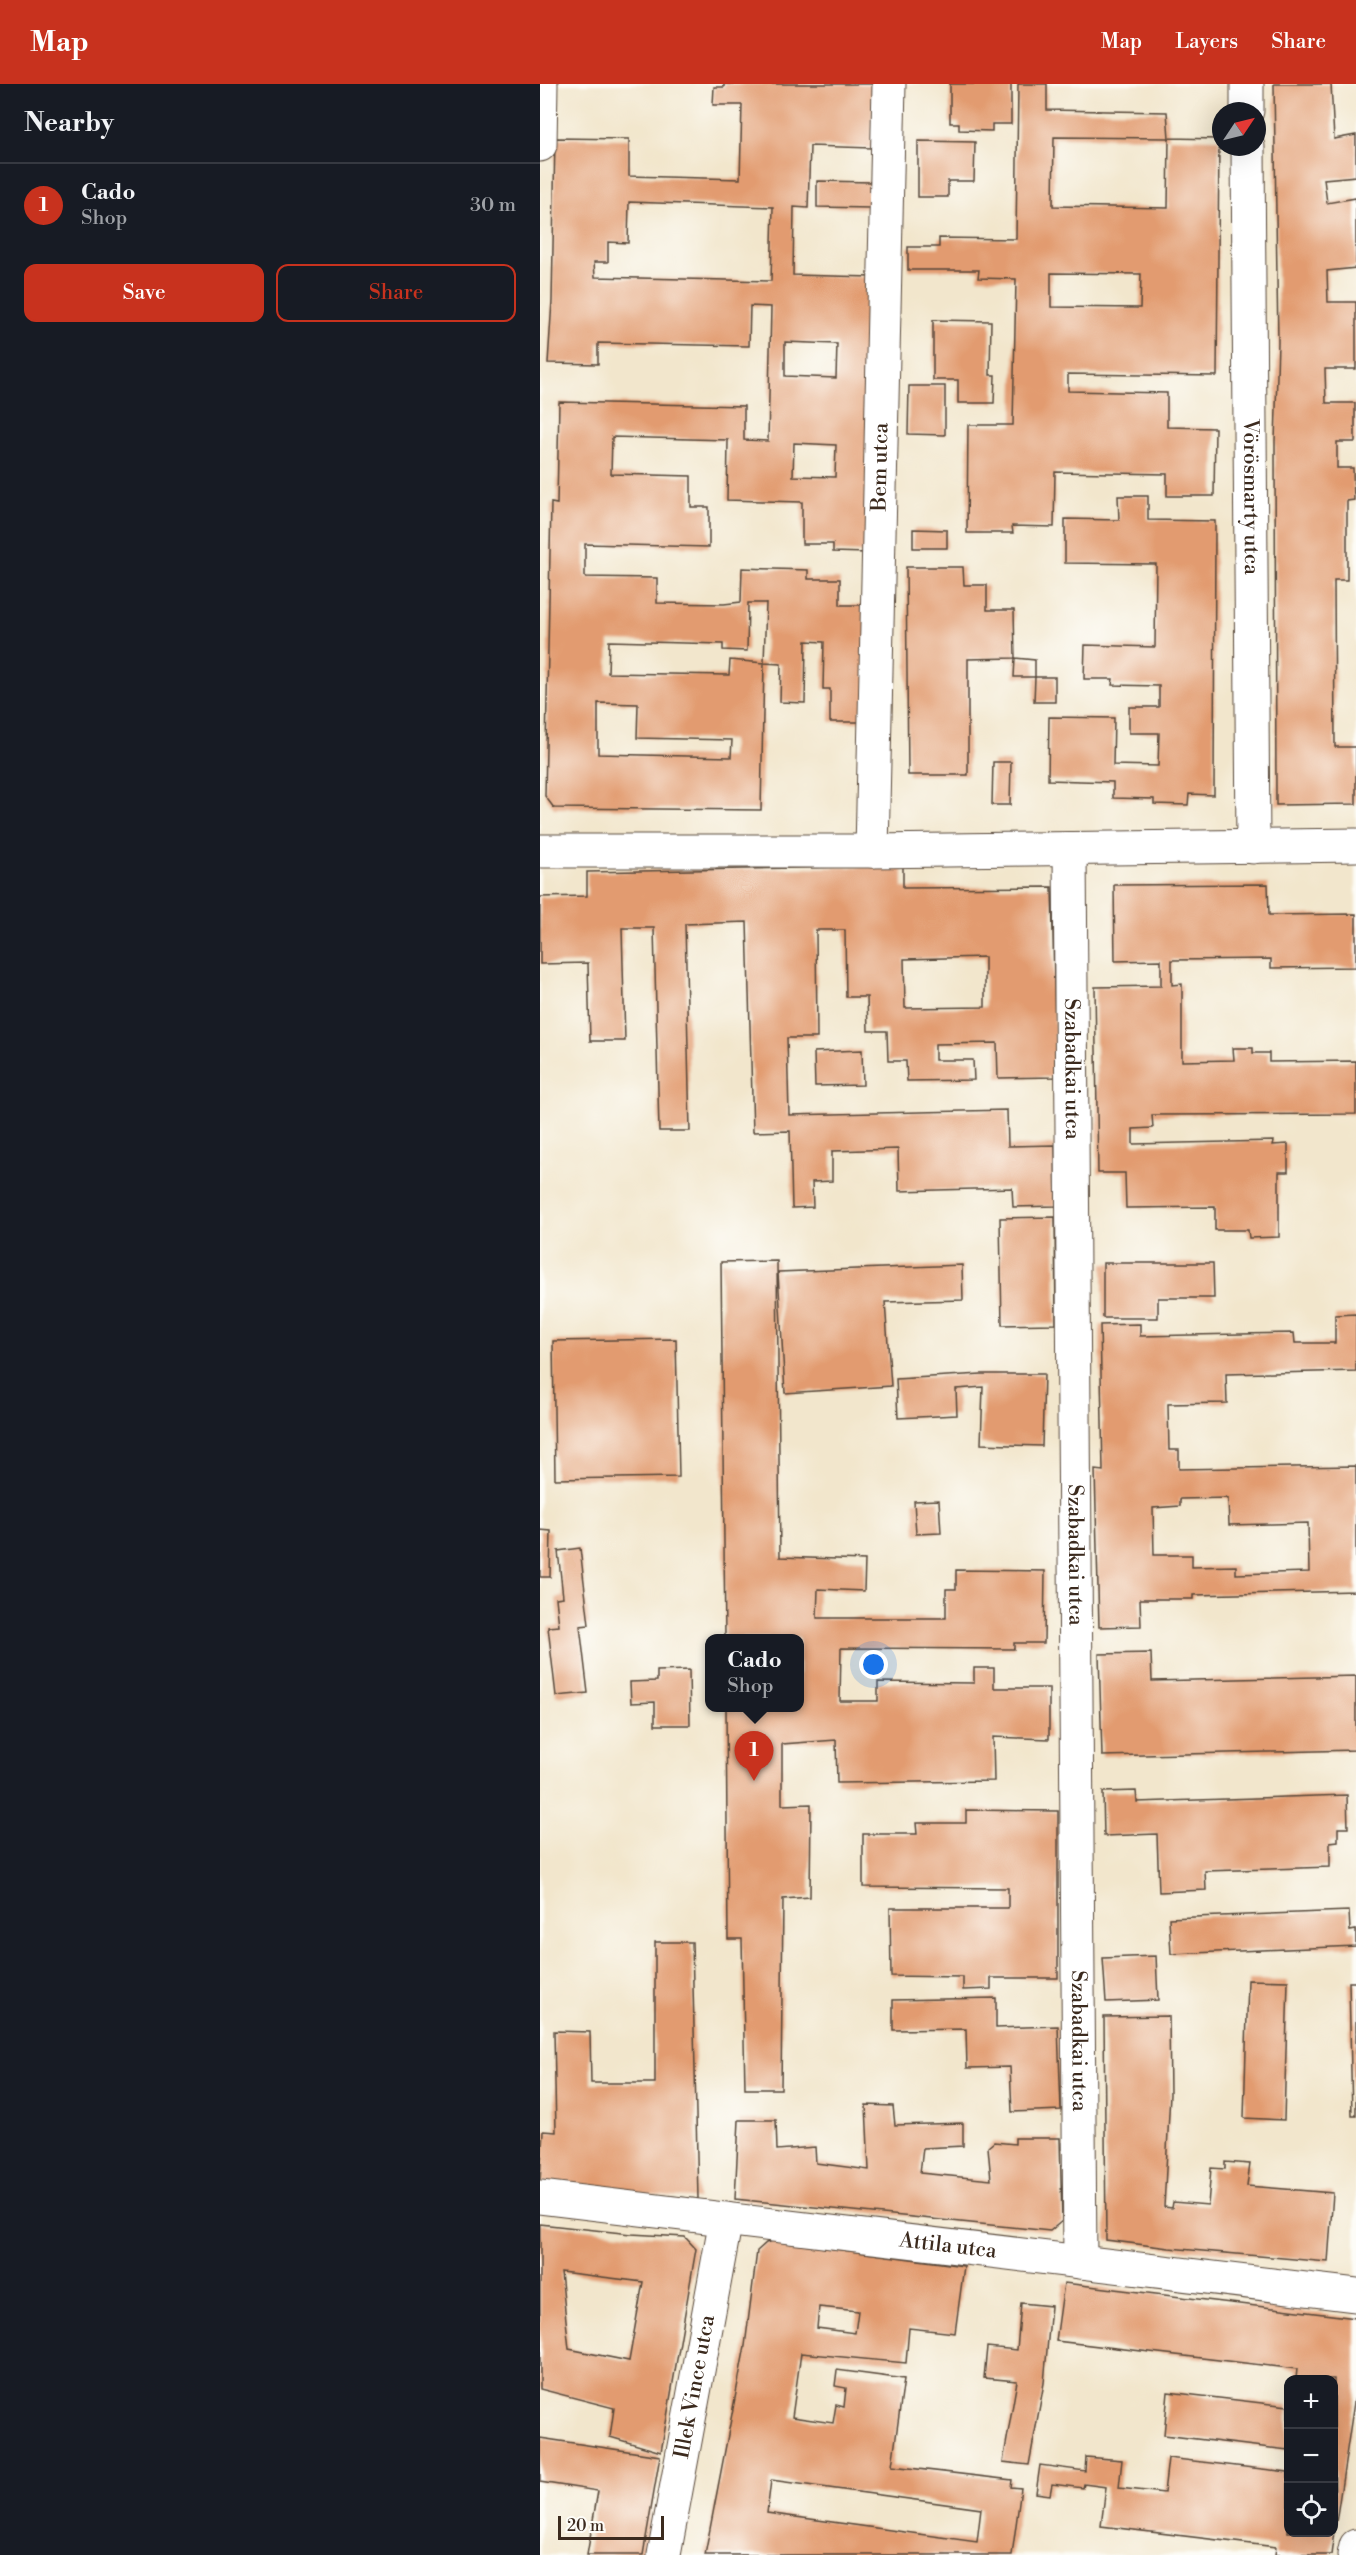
<!DOCTYPE html>
<html lang="en">
<head>
<meta charset="utf-8">
<style>
  :root { --surface:#171b24; --page:#242831; --text:#f1f3f6; --muted:#9ea1a6; --line:#363941; --accent:#c8321e }
  body { margin:0; font-family:"Libre Bodoni",serif; background:var(--page); color:var(--text) }
  .controls { position:absolute; right:18px; bottom:18px; display:grid; overflow:hidden; border-radius:12px; box-shadow:0 6px 24px #0002 }
  .controls button { width:54px; height:54px; display:grid; place-items:center; padding:0; border:0; border-bottom:2px solid var(--line); background:var(--surface); color:var(--text); font:30px sans-serif }
  .compass { position:absolute; left:672px; top:18px; width:54px; height:54px; border-radius:50%; background:var(--surface); box-shadow:0 6px 24px #0002; rotate:55deg }
  .scale { position:absolute; left:18px; bottom:15px; width:106px; box-sizing:border-box; padding-left:6px; border:3px solid #3b2a1e; border-top:0; font-size:16px; line-height:21px; white-space:nowrap; color:#3b2a1e; -webkit-text-stroke:4px #fdfcf7; paint-order:stroke }
  .you { position:absolute; left:334px; top:1581px; width:21px; height:21px; margin:-15px; border:4px solid #fff; border-radius:50%; background:#1a73e8; box-shadow:0 0 0 9px #1a73e833 }
  .badge { display:grid; place-items:center; width:39px; height:39px; border-radius:50%; background:var(--accent); color:#fff; font-size:20px; font-weight:700 }
  .pin { position:absolute; translate:-50% -50px; filter:drop-shadow(0 2px 3px #0008) }
  .pin::after { content:''; position:absolute; top:32px; width:21px; height:18px; background:inherit; clip-path:polygon(0 0,100% 0,50% 100%) }
  .popup { position:absolute; left:165px; top:1550px; width:99px; height:78px; box-sizing:border-box; display:grid; place-content:center; border-radius:12px; background:var(--surface); filter:drop-shadow(0 2px 4px #0005); font-size:20px; white-space:nowrap; color:var(--muted) }
  .popup b { font-size:22px; color:var(--text) }
  .popup::after { content:''; position:absolute; left:50%; top:100%; margin-left:-12px; border:12px solid transparent; border-top-color:var(--surface) }
  .list { margin:0; padding:0; list-style:none }
  h2 { display:flex; justify-content:space-between; align-items:center; height:78px; margin:0; padding:0 24px; font-size:26px }
  h2 small { font-size:20px; font-weight:400; color:var(--muted) }
  .list li { display:grid; grid-template-columns:39px 1fr auto; gap:18px; align-items:center; box-sizing:border-box; height:84px; padding:0 24px; border-top:2px solid var(--line) }
  .list b { display:block; font-size:22px; white-space:nowrap }
  .list p { margin:0; font-size:20px; white-space:nowrap; color:var(--muted) }
  .list em { font-size:20px; font-style:normal; color:var(--muted) }
  .actions { display:flex; gap:12px; padding:18px 24px }
  .actions a { flex:1; padding:14px 0; border:2px solid var(--accent); border-radius:12px; text-align:center; font-size:21px; color:var(--accent) }
  .actions .main { background:var(--accent); color:#fff }
  .icon { flex:none; width:33px; height:33px; fill:none; stroke:currentColor; stroke-width:2; stroke-linecap:round; stroke-linejoin:round }
  .map { position:relative; flex:none; width:816px; height:2471px; overflow:hidden }
  header { display:flex; align-items:center; gap:36px; box-sizing:border-box; height:84px; padding:0 30px; background:var(--accent); color:#fff }
  header strong { font-size:28px }
  nav { display:flex; gap:33px; margin-inline-start:auto; font-size:21px }
  main { display:flex }
  aside { flex:1; background:var(--surface) }
  .map>svg:first-child { display:block }
  .building { fill:#e29b70; fill-rule:evenodd }
  .lines { fill:none; stroke-linecap:round; stroke-linejoin:round }
  .minor-casing { stroke:#564638; stroke-width:35 }
  .minor { stroke:#fff; stroke-width:33 }
  .labels { text-anchor:middle; dominant-baseline:central; stroke-width:5; stroke-linejoin:round; paint-order:stroke }
  .street-label { font-size:21px; fill:#3b2a1e; stroke:#fdfcf7 }
</style>
</head>
<body>
<header>
<strong>Map</strong>
<nav><a>Map</a><a>Layers</a><a>Share</a></nav>
</header>
<main>
<aside>
<h2>Nearby<small></small></h2>
<ul class="list">
<li><span class="badge">1</span><div><b>Cado</b><p>Shop</p></div><em>30 m</em></li>
</ul>
<div class="actions"><a class="main">Save</a><a>Share</a></div>
</aside>
<div class="map">
<svg width="816" height="2471" viewBox="0 0 816 2471">
  <rect width="100%" height="100%" fill="#fdfcf7"/>
  <filter id="ink" filterUnits="userSpaceOnUse"><feTurbulence type="fractalNoise" baseFrequency=".0167" numOctaves="2"/><feDisplacementMap in="SourceGraphic" scale="12" xChannelSelector="R" yChannelSelector="G"/><feConvolveMatrix kernelMatrix="1 2 1 2 8 2 1 2 1" color-interpolation-filters="sRGB"/></filter>
  <filter id="wash" filterUnits="userSpaceOnUse"><feTurbulence type="fractalNoise" baseFrequency=".008" numOctaves="4" result="noise"/><feDisplacementMap in="SourceGraphic" scale="24" xChannelSelector="R" yChannelSelector="G"/><feGaussianBlur stdDeviation="1.35" result="paint"/><feColorMatrix in="noise" values="0 0 0 0 0 0 0 0 0 0 0 0 0 0 0 0 0 1.4 0 .05"/><feComposite in="paint" operator="in"/></filter>
  <g filter="url(#wash)">
    <rect width="100%" height="100%" fill="#f2e6cc"/>
    <g id="blocks">
      <g class="building">
        <path d="M184 0H333L332 64 270 62 268 124 254 123 253 191 332 193 327 469 293 468V460H262V418L187 416 188 356 72 353 71 390 151 392V423H169V463L45 460V493L117 494V519L184 520 201 518 202 484 268 486V495H300V521H330L328 638H290V605H283L284 558 266 557 265 619 240 618 241 580 224 579 226 519H208L207 567 183 566V560L69 557 68 589 189 591 190 576 224 579 221 726 14 724 5 712 11 419 17 420 19 318 204 322V356L228 357 231 223 210 222 209 262 58 259V280L8 279 12 217 15 54 89 55V92L200 95 202 21H173L174 3H184ZM89 118 233 123 231 197 55 193 54 178H68V158L88 159ZM245 258 297 260 296 294 245 292ZM254 359 296 361 295 393 253 392ZM58 619 98 620 97 654 192 656 191 673 58 670Z"/>
        <polygon points="410,0 471,0 471,40 452,40 452,47 419,46 419,39 410,39"/>
        <path d="M478 0H507V26L627 28 629 54 514 53 513 122 628 124 629 54 679 55 677 292 528 290V307L627 309V343L675 344 674 412H627V390L515 388 514 443 472 442 473 449H427L428 341H473L476 195 438 194 439 186H368V163H399V154L476 155ZM511 189 601 190 600 224 511 223Z"/>
        <polygon points="734,0 791,0 794,55 816,51 816,92 784,95 787,119 816,114 816,184 787,187 788,218 816,218 816,285 785,285 786,319 815,319 815,358 797,358 797,384 813,384 814,416 807,417 807,496 794,496 795,663 816,663 816,720 736,721 735,358 738,258"/>
        <polygon points="378,57 435,58 434,97 408,97 408,113 378,113"/>
        <polygon points="277,97 332,98 331,124 277,123"/>
        <polygon points="393,236 451,237 450,291 455,291 454,319 418,319 418,296 393,296"/>
        <polygon points="369,302 405,302 405,351 368,350"/>
        <polygon points="578,412 608,412 608,436 675,437 674,711 649,710 648,721 614,720 614,715 573,714 573,698 508,696 509,633 574,634 573,681 618,682 619,649 589,649 589,623 619,623 619,602 572,601 573,595 544,595 545,561 615,563 616,480 525,479 525,435 579,436"/>
        <polygon points="373,445 407,446 407,464 373,464"/>
        <polygon points="366,483 423,483 424,501 447,501 447,526 474,526 475,574 428,575 428,691 368,691"/>
        <polygon points="475,574 495,576 495,593 474,593"/>
        <polygon points="495,593 515,593 515,618 494,618"/>
        <polygon points="453,678 471,678 470,721 452,721"/>
        <path d="M363 782V804L512 803 516 993 458 994 457 959 395 960V976H433L434 996 367 997 366 977H348L347 947H328L327 913H306L305 846H276L277 954H247L249 1031 467 1026 468 1062 515 1061 516 1122 473 1123 472 1104 359 1107 358 1065 292 1067V1097L272 1098 273 1123 252 1124 250 1047 213 1048 207 838 145 840 150 1047H119L114 844H82L85 957H50L48 879 0 880V813L47 812V788ZM445 873V923L365 924 364 875Z"/>
        <polygon points="728,800 729,831 816,830 816,883 731,884 731,875 632,876 632,901 642,900 642,977 694,976 693,964 713,964 713,969 729,969 729,978 816,977 816,1030 612,1031 613,1044 593,1045 593,1060 734,1057 733,1061 748,1060 748,1088 739,1088 739,1153 709,1154 708,1146 675,1146 675,1123 586,1124 585,1089 558,1089 555,903 621,902 621,876 575,877 574,801"/>
        <polygon points="322,966 323,1001 275,1002 274,968"/>
        <polygon points="515,1133 516,1240 462,1241 460,1134"/>
        <polygon points="237,1177 240,1473 325,1476 324,1507 278,1505 277,1534 406,1534 406,1505 416,1505 416,1486 505,1487 504,1559 474,1559 474,1565 301,1564 300,1617 338,1617 338,1598 434,1599 434,1584 454,1584 454,1604 509,1604 509,1655 453,1653 454,1697 297,1699 296,1656 242,1660 242,1721 271,1720 270,1813 243,1815 241,2005 205,2005 202,1855 188,1855 186,1624 259,1624 259,1554 185,1554 181,1178"/>
        <polygon points="563,1179 673,1179 674,1214 618,1214 618,1234 563,1234"/>
        <polygon points="422,1181 423,1216 345,1218 351,1302 245,1309 238,1188"/>
        <path d="M816 1230V1287L686 1290 687 1319 628 1320 629 1366H639V1385L816 1382V1507L653 1511V1515H600L601 1542 559 1543 555 1386 563 1387 560 1241 600 1240V1252L754 1249 755 1259H795V1231ZM688 1414 689 1441 768 1439 769 1488 696 1490V1482L652 1483V1471H614L613 1424 640 1422V1415Z"/>
        <polygon points="136,1255 139,1393 15,1395 13,1257"/>
        <polygon points="442,1290 504,1290 502,1362 441,1360 443,1303 416,1305 417,1331 358,1334 356,1295"/>
        <polygon points="399,1416 401,1449 376,1450 374,1417"/>
        <polygon points="0,1446 11,1447 10,1493 0,1493"/>
        <polygon points="40,1464 49,1541 40,1542 48,1609 16,1612 8,1543 19,1542 16,1514 23,1513 18,1467"/>
        <polygon points="611,1569 612,1597 816,1592 816,1666 562,1672 559,1570"/>
        <polygon points="149,1586 150,1641 115,1641 115,1618 91,1619 90,1598 117,1597 117,1587"/>
        <polygon points="596,1707 597,1718 807,1711 808,1744 798,1744 798,1757 790,1758 790,1783 665,1787 666,1806 619,1808 617,1750 564,1752 563,1708"/>
        <polygon points="426,1726 518,1727 518,1894 451,1894 451,1905 423,1906 423,1893 351,1892 350,1824 468,1824 468,1804 323,1803 323,1750 377,1750 376,1739 426,1739"/>
        <polygon points="809,1827 810,1847 816,1846 816,1862 631,1870 629,1834"/>
        <polygon points="115,1858 152,1858 158,2115 0,2098 3,2047 16,2048 14,1947 50,1948 51,1999 115,1999"/>
        <polygon points="616,1872 618,1916 566,1918 563,1874"/>
        <polygon points="708,1896 748,1897 744,2036 704,2034"/>
        <polygon points="809,1898 816,1898 816,2032 812,2032"/>
        <polygon points="456,1914 456,1944 518,1942 521,2026 472,2028 470,1983 427,1984 426,1945 353,1946 353,1916"/>
        <polygon points="629,1932 630,2010 624,2123 632,2124 633,2118 668,2121 671,2084 685,2085 685,2078 710,2080 707,2102 793,2109 788,2178 629,2164 566,2156 564,1933"/>
        <polygon points="326,2021 353,2022 355,2041 423,2039 423,2062 383,2064 380,2089 451,2096 448,2063 454,2058 475,2060 475,2054 520,2054 522,2137 510,2147 195,2115 199,2036 236,2036 237,2066 275,2063 276,2079 329,2086"/>
        <path d="M0 2140 91 2150 145 2153 156 2165 121 2368 70 2353 74 2324 0 2305ZM21 2188 103 2198 89 2277 29 2265Z"/>
        <path d="M233 2157 424 2182 415 2249 369 2244 366 2279 261 2269 252 2333 293 2339 296 2321 304 2323 306 2304 295 2302 297 2286 364 2295 352 2382 472 2396 471 2403 481 2404 472 2471H165L205 2262 217 2167 226 2159ZM279 2223 318 2227 315 2249 277 2244ZM231 2396 441 2425 437 2458 227 2429Z"/>
        <polygon points="524,2199 816,2234 816,2305 795,2445 794,2295 756,2295 757,2285 516,2257"/>
        <polygon points="481,2219 511,2222 504,2299 489,2381 463,2378 477,2297 444,2294 447,2263 477,2266"/>
        <polygon points="628,2308 748,2322 748,2366 624,2351"/>
        <polygon points="0,2354 120,2372 103,2471 47,2471 58,2407 0,2398"/>
        <polygon points="546,2373 582,2376 579,2404 624,2409 628,2374 748,2388 748,2448 794,2448 791,2471 735,2471 736,2463 561,2442 566,2403 544,2400 543,2404 512,2400 510,2411 496,2409 500,2381 545,2387"/>
      </g>
    </g>
  </g>
  <g filter="url(#ink)">
    <use href="#blocks" fill-opacity="0" stroke="#564638" stroke-width="1.5"/>
    <g class="lines">
      <g class="minor-casing">
        <g id="minor">
          <polyline points="707,0 707,27"/>
          <polyline points="0,61 1,0"/>
          <path id="s1" d="M708 63 713 763"/>
          <path id="s2" d="M530 765 540 2178"/>
          <polyline points="0,767 332,767 816,761"/>
          <path id="s3" d="M332 767 349 0"/>
          <path id="s4" d="M0 2113 816 2211"/>
          <path id="s5" d="M124 2471 186 2135"/>
          <polyline points="814,2471 816,2462"/>
        </g>
      </g>
      <use href="#minor" class="minor"/>
    </g>
  </g>
  <g class="labels">
    <g class="street-label">
      <text stroke="none"><textPath href="#s3" startOffset="384">Bem utca</textPath></text>
      <text stroke="none"><textPath href="#s1" startOffset="350">Vörösmarty utca</textPath></text>
      <text stroke="none"><textPath href="#s2" startOffset="220">Szabadkai utca</textPath></text>
      <text stroke="none"><textPath href="#s2" startOffset="706">Szabadkai utca</textPath></text>
      <text stroke="none"><textPath href="#s2" startOffset="1192">Szabadkai utca</textPath></text>
      <text stroke="none"><textPath href="#s4" startOffset="411">Attila utca</textPath></text>
      <text stroke="none"><textPath href="#s5" startOffset="171">Illek Vince utca</textPath></text>
    </g>
  </g>
</svg>
<div class="controls">
<button>+</button>
<button>−</button>
<button><svg class="icon" aria-label="locate" viewBox="0 0 24 24"><circle cx="12" cy="12" r="6"/><path d="M12 2v4M12 18v4M2 12h4M18 12h4"/></svg></button>
</div>
<svg class="compass" viewBox="-18 -18 36 36"><path d="M0-13l5 13h-10z" fill="#e53935"/><path d="M0 13l5-13h-10z" fill="#9ea1a6"/></svg>
<div class="scale">20 m</div>
<div class="you"></div>
<div class="pin badge" style="left:214px;top:1697px">1</div>
<div class="popup"><b>Cado</b>Shop</div>
</div>
</main>
</body>
</html>
